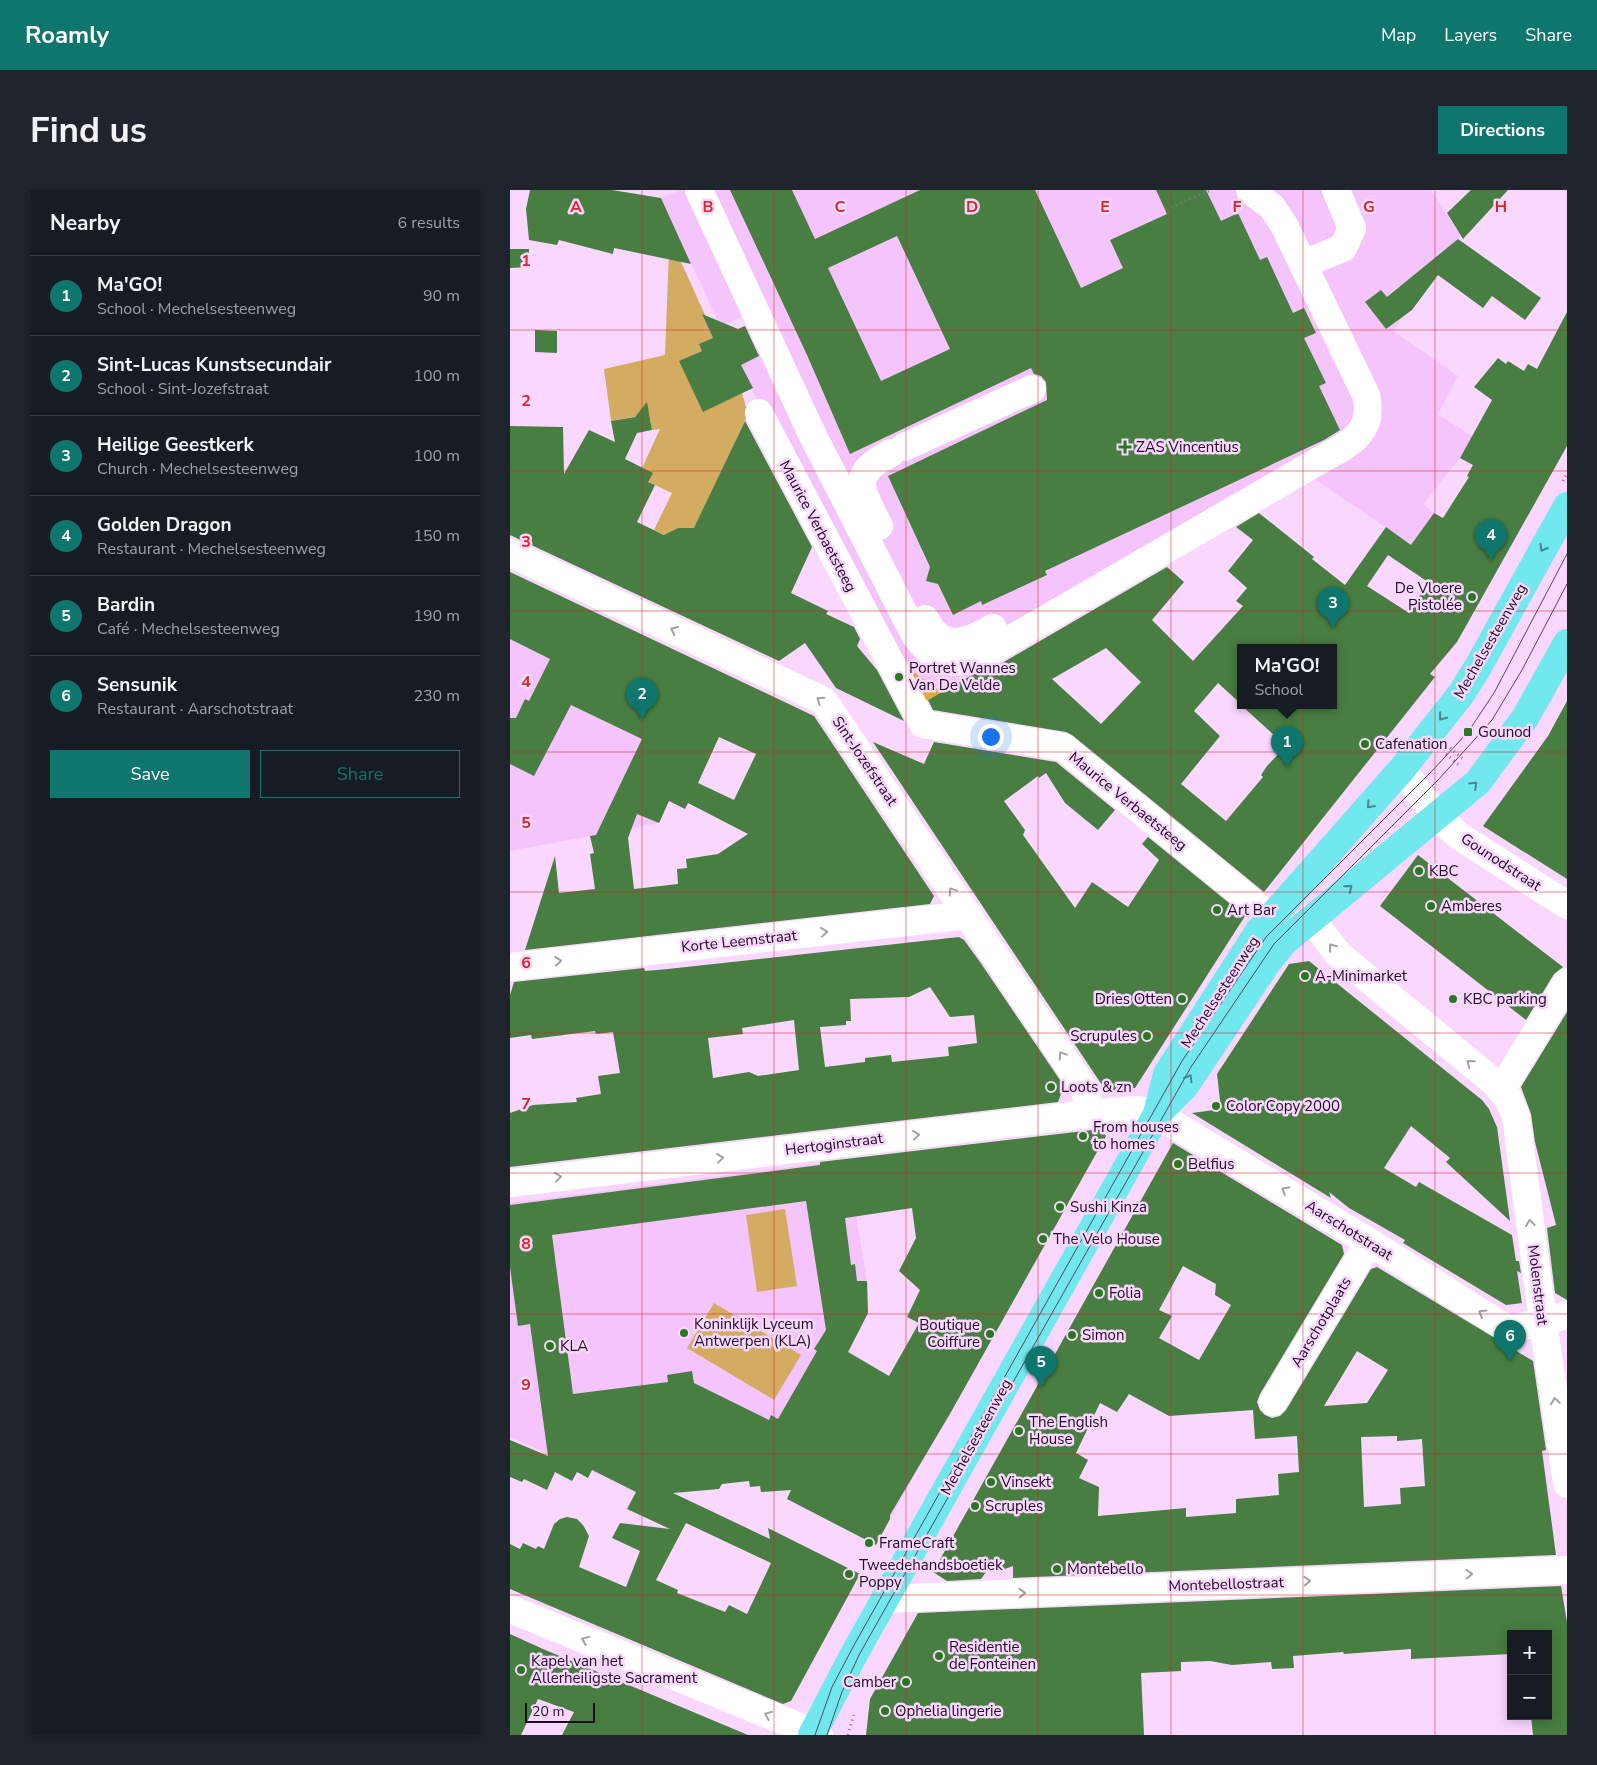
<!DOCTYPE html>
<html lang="en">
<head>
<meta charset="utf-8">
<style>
  :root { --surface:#171b24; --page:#20242c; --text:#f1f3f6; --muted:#9ea1a6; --line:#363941; --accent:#0f766e }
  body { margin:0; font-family:"Nunito Sans",sans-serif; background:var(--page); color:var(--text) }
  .controls { position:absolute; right:15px; bottom:15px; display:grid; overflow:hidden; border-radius:0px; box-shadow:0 2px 12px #0003 }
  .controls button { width:45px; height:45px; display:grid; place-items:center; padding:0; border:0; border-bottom:1px solid var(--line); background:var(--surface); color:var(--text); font:25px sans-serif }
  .scale { position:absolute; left:15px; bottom:12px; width:70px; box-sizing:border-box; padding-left:5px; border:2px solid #1f0b22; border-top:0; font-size:14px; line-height:18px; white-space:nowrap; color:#1f0b22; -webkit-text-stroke:4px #f9d7ff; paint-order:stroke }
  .you { position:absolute; left:480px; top:546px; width:18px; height:18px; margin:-12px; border:4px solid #fff; border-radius:50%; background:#1a73e8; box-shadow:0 0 0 8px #1a73e833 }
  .badge { display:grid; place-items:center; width:32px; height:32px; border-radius:50%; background:var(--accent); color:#fff; font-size:16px; font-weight:700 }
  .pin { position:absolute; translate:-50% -41px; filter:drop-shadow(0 1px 2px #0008) }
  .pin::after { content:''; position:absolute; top:26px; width:18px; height:15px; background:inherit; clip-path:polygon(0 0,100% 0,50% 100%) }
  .popup { position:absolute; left:727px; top:454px; width:100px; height:65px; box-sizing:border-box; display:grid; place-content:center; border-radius:0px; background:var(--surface); filter:drop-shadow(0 1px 4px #0005); font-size:16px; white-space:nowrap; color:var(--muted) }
  .popup b { font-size:19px; color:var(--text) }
  .popup::after { content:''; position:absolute; left:50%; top:100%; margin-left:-10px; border:10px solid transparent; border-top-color:var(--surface) }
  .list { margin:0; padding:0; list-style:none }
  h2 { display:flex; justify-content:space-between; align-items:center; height:65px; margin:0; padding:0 20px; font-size:21px }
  h2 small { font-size:16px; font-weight:400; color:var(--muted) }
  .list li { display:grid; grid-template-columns:32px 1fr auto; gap:15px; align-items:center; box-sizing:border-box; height:80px; padding:0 20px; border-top:1px solid var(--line) }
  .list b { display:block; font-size:19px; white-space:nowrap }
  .list p { margin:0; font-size:16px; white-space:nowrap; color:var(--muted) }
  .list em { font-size:16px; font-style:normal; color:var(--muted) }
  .actions { display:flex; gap:10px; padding:15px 20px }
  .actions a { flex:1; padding:11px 0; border:1px solid var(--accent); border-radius:0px; text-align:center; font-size:18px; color:var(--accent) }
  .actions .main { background:var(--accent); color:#fff }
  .map { position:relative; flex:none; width:1057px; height:1545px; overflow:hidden; border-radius:0px }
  header { display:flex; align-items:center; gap:30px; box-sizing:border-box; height:70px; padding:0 25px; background:var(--accent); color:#fff }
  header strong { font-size:24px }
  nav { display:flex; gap:28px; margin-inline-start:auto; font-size:18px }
  .intro { display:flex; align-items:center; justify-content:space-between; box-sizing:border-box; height:120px; padding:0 30px }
  h1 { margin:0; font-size:35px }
  .button { padding:12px 22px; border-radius:0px; background:var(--accent); color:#fff; font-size:18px; font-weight:700 }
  main { display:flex; gap:30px; padding:0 30px }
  aside { flex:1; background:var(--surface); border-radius:0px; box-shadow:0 2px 12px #0003 }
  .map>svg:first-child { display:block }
  .built { fill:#f5c4fd }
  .green { fill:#d3ab61 }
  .forest { fill:#e0aa39 }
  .building { fill:#487e42; fill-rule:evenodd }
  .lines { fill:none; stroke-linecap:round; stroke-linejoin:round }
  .path { stroke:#8a708f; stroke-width:3; stroke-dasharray:1 4; stroke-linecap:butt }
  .minor { stroke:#fff; stroke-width:28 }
  .major { stroke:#71e7ee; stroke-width:28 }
  .tram { stroke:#5c4460; stroke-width:1 }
  .oneway { stroke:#4c8492 }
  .oneway2 { stroke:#a59da7 }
  .grid { fill:none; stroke:#d62828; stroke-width:1; stroke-opacity:0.55 }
  .poi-dot { fill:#297820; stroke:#f9d7ff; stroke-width:2 }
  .labels { text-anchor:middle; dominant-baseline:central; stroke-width:5; stroke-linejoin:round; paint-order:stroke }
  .poi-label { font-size:15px; fill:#1f0b22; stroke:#f9d7ff; text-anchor:start }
  .street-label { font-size:15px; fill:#1f0b22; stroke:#f9d7ff }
  .grid-label { font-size:16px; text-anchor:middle; font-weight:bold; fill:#d62828; stroke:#f9d7ff; stroke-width:5; stroke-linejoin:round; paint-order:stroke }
</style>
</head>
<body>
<header>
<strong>Roamly</strong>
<nav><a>Map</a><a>Layers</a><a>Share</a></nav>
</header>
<div class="intro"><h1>Find us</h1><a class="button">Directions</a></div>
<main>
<aside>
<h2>Nearby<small>6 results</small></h2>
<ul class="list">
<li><span class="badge">1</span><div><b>Ma'GO!</b><p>School · Mechelsesteenweg</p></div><em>90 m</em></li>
<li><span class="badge">2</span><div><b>Sint-Lucas Kunstsecundair</b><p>School · Sint-Jozefstraat</p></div><em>100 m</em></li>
<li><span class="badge">3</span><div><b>Heilige Geestkerk</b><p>Church · Mechelsesteenweg</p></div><em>100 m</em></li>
<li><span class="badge">4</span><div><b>Golden Dragon</b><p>Restaurant · Mechelsesteenweg</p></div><em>150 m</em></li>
<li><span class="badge">5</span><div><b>Bardin</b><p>Café · Mechelsesteenweg</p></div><em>190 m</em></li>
<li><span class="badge">6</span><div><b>Sensunik</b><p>Restaurant · Aarschotstraat</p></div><em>230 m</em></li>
</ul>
<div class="actions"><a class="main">Save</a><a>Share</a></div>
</aside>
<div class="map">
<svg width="1057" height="1545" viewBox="0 0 1057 1545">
  <rect width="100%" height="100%" fill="#f9d7ff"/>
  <g class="built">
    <polygon points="171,0 921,0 951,47 887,99 904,110 883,141 948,186 928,224 963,247 950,268 913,314 924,323 914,337 915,364 794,282 652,372 410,514 229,176 249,165 232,127 210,136 151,8"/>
    <polygon points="0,411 209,547 175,619 159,611 149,633 0,661"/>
    <polygon points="337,970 357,1091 358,1123 339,1162 440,1222 375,1337 229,1264 41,1265 0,1247 0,1013"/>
  </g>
  <g class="green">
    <polygon points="159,61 166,61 196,127 194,129 203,148 192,161 170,171 193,221 232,203 238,224 183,342 168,338 155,345 144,340 162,303 128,287 150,239 142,240 139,222 136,220 130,221 128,226 101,231 94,179 155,165"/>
    <polygon points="275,1019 287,1096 247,1102 236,1025"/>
    <polygon points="204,1113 291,1165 264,1210 177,1158"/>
  </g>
  <polygon class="forest" points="387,471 433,502 410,514"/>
  <g class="building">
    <polygon points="20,0 102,0 151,8 181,74 104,58 103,64 49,50 47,55 19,50 16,19"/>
    <path d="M220 0H282L305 49 410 0H525L571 98 613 78 600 50 657 24 646 0H696L711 31 728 23 750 70 757 67 783 123 794 118 806 143 794 148 816 193 809 196 830 240 814 250 535 381 537 385 472 415 471 411 443 425 428 394 416 391 420 377 378 286 537 210 536 192 531 186 524 184 521 178 340 264 297 165ZM387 46 440 159 371 191 318 78Z"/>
    <polygon points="961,0 998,0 953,49 937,23"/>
    <polygon points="948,49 1031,108 1015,130 982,106 973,118 928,85 902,120 876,139 855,112 871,100 877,107"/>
    <polygon points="0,59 19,59 19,77 0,78"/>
    <path d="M1057 122V256L947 452 920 484 925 487 754 702 562 545 556 542 423 520 418 510 462 485 487 476 657 377 674 392 642 430 683 471 733 416 726 411 737 398 718 381 743 350 726 337 749 323 804 367 802 369 835 395 876 337 901 355 924 323 933 328 959 287 957 286 963 275 950 268 982 210 964 197 988 168 996 174 998 171 1014 181 1018 174 1027 179ZM878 365 918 392 899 423 857 396ZM596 458 631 492 591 534 542 489ZM731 458H823V516H732L776 556 757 576 751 585 753 587 716 631 671 594 710 546 684 521 708 493 731 514Z"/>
    <polygon points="192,124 228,139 235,136 249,166 231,175 243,198 193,222 169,171 192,161 189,154 203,148"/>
    <polygon points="25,140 47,141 47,163 25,162"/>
    <polygon points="137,212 142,240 127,243 115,269 143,283 138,292 145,295 127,332 154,345 168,338 184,338 235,231 302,357 281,403 318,421 316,424 344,437 350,449 347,456 367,480 394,531 326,498 295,453 269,471 0,345 0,236 53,237 54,284 79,240 105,252 101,231 125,227"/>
    <path d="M0 382 304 526 424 706 420 714 15 760 45 666 49 703 85 699 80 664 84 663 80 646 86 645 132 549 61 515 24 586 0 574V528H6L15 509 19 511 40 469 0 449ZM209 547 246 564 224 610 188 593ZM159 611 175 619 178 613 238 644 208 664 176 669 177 678 167 679 168 694 124 699 118 648 127 624 149 633Z"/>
    <polygon points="1057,511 1057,689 973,636 1038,546"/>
    <polygon points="363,552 414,574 424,552 546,572 605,620 588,640 555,613 536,583 529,588 528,586 494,611 515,640 513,645 565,718 582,692 618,717 649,670 632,654 638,647 735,726 625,898 596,901"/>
    <polygon points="908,665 1053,777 1044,784 1016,830 870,716"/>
    <path d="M449 747 454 750 470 772 554 896 548 912 0 977V923L23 915 67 912 66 908 91 904 88 886 110 883 103 842 86 844 85 841 22 849 21 845 0 848V805L4 792 134 778 135 781 158 779ZM420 797 440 827 464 825 467 853 438 857 439 866 382 872 381 865 355 868V872L315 877 310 837 336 835V831H341L340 809 399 807ZM284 830 289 880 248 886 239 882 203 888 198 848 233 844 232 838Z"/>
    <polygon points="799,771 972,910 979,919 987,937 1000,1031 936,972 940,968 901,936 874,978 906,997 909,992 1002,1045 1006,1071 1009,1071 1011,1083 1007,1081 1012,1113 996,1115 893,1053 895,1050 839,1018 819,1002 821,1008 682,923 711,919 707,884 779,774"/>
    <polygon points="1057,822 1057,1110 1045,1103 1037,1038 1046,1035 1025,952 1021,924 1011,897"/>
    <path d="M591 939 596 946 441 1222 380 1325V1329L366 1355 277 1309 281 1300 251 1302 250 1296 240 1297 239 1291 212 1294 209 1299 163 1303 260 1349 258 1338 350 1384 281 1511 273 1514 0 1399V1354L10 1359 13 1353 26 1359 28 1356 34 1359 44 1334 50 1329 57 1327 67 1329 73 1335 79 1346 69 1377 116 1397 130 1361 102 1348 110 1333 160 1339 117 1319 126 1302 82 1280 78 1288 67 1282 62 1291 45 1282 37 1300 14 1289 12 1292 0 1287V1250L38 1266 20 1134 8 1136 0 1077V1015L310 975V972ZM296 1011 316 1140 304 1159 307 1161 268 1229 261 1225 259 1230 184 1193 182 1181 157 1185 158 1192 63 1204 42 1045ZM402 1018 406 1048 389 1081 410 1100 397 1127 409 1133 379 1186 338 1162 358 1123 357 1091H347L345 1074 341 1075 335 1028ZM176 1333 261 1373 237 1424 219 1415 215 1422 167 1403 168 1400 146 1390Z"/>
    <path d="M663 953 832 1055 834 1064 750 1204 747 1212 750 1220 755 1225 762 1228 770 1226 776 1220 861 1079 867 1077 1023 1171 1036 1260 1032 1261 1046 1365 503 1388V1376L487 1382 479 1378 471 1389 437 1391 423 1382ZM673 1076 706 1094 705 1105 721 1115 689 1170 649 1148 662 1126 649 1120ZM847 1161 878 1180 857 1213 814 1216ZM619 1204 659 1226 743 1220 745 1249 787 1246 789 1282 768 1284 769 1305 726 1309V1323L676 1327V1318L588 1326 589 1297 569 1288 578 1270 566 1263 590 1213 607 1222ZM887 1246V1251L912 1249 915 1296 890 1298 891 1314 854 1317 851 1247Z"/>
    <polygon points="1051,1396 1057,1432 1057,1545 1023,1545 1021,1526 1038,1526 1038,1444 1001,1444 1001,1464 901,1469 901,1459 834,1464 833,1462 783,1466 784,1478 762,1479 761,1472 722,1475 700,1471 671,1472 671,1481 631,1483 634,1545 356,1545 360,1509 408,1423"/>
    <polygon points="0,1444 33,1459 238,1545 52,1545 64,1522 28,1509 11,1545 0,1545"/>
  </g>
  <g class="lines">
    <g class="path">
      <polyline points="658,23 656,19 701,0"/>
      <polyline points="1053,291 1057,283"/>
      <polyline points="940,558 954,570"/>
      <polyline points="936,564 950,576"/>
      <polyline points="338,1545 344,1524"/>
    </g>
    <g class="minor">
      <path d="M189 0 302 244 405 445C426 474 447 479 479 462L805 273C834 256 866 246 856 205L774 35 762 17 740 0"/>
      <polyline points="793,74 833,58 842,38 826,0"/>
      <polyline points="249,223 413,534 553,557 760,727"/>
      <polyline points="394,257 522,199"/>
      <path d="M369 336C351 300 338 285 381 263"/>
      <polyline points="0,363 314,511 576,901 578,924"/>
      <path d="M415 429C432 463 457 453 483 438"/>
      <polyline points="892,579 927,627 949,646 1057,715"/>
      <polyline points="802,730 828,764 985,893 998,908 1006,926 1033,1132 1057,1294"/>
      <polyline points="0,777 459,725"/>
      <polyline points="992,899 1057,792"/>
      <polyline points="0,993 578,924 624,920 643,922 859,1052 999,1140 1057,1125"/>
      <polyline points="763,1212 859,1052"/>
      <polyline points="376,1409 1057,1380"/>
      <polyline points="0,1419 309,1545"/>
    </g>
    <g class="major">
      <polyline points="648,923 675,896 757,773 775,751 968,592 1015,528 1057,453"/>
      <polyline points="302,1545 343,1466 647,924 657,884 749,741 892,579 951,504 968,477 1057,316"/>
    </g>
    <g class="tram">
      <polyline points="305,1545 322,1497 343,1457 672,871 756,747 922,581 958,542 984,503 1057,364"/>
      <polyline points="317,1545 332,1502 349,1465 681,877 764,754 929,589 982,530 1012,480 1057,394"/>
    </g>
  </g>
  <defs><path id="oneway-chevron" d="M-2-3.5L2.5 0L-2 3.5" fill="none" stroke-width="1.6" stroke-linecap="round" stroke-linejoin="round" transform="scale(1.25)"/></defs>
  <g class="oneway">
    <use href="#oneway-chevron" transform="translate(1033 358) rotate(119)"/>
    <use href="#oneway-chevron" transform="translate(932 527) rotate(129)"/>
    <use href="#oneway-chevron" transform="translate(964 595) rotate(-43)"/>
    <use href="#oneway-chevron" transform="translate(860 615) rotate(132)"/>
    <use href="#oneway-chevron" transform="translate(839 698) rotate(-39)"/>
    <use href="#oneway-chevron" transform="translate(679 888) rotate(-60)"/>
  </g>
  <g class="oneway2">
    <use href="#oneway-chevron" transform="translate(164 440) rotate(-155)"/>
    <use href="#oneway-chevron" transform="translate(310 510) rotate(-146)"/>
    <use href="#oneway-chevron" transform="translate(442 701) rotate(-124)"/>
    <use href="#oneway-chevron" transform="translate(314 742) rotate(-6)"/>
    <use href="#oneway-chevron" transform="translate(822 757) rotate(-128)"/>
    <use href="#oneway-chevron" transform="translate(48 771) rotate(-6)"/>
    <use href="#oneway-chevron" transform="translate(552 865) rotate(-124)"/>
    <use href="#oneway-chevron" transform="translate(960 873) rotate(-141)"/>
    <use href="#oneway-chevron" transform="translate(406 945) rotate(-7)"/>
    <use href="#oneway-chevron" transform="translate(210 968) rotate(-7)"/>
    <use href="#oneway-chevron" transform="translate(48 987) rotate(-7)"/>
    <use href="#oneway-chevron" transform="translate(775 1000) rotate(-149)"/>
    <use href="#oneway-chevron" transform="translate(1020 1033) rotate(-97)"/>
    <use href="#oneway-chevron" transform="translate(972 1123) rotate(-148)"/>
    <use href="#oneway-chevron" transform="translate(1045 1211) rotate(-99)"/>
    <use href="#oneway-chevron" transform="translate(959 1384) rotate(-2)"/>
    <use href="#oneway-chevron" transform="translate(797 1391) rotate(-2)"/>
    <use href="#oneway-chevron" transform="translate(512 1403) rotate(-2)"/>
    <use href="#oneway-chevron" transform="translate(75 1450) rotate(-158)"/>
    <use href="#oneway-chevron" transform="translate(258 1525) rotate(-158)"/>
  </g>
  <path class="grid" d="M132 0V1545M264 0V1545M396 0V1545M528 0V1545M661 0V1545M793 0V1545M925 0V1545M0 140H1057M0 281H1057M0 421H1057M0 562H1057M0 702H1057M0 843H1057M0 983H1057M0 1124H1057M0 1264H1057M0 1405H1057"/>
  <g class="poi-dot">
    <path d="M612.5 249.5h5v5h5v5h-5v5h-5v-5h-5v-5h5z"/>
    <circle cx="962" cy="407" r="5"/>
    <circle cx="389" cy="487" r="5"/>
    <rect x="953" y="537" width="10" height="10" rx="2.5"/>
    <circle cx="855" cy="554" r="5"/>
    <circle cx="909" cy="681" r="5"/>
    <circle cx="921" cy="716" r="5"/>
    <circle cx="707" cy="720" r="5"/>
    <circle cx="795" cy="786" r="5"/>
    <circle cx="672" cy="809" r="5"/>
    <circle cx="943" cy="809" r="5"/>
    <circle cx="637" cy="846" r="5"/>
    <circle cx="541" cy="897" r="5"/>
    <circle cx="706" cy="916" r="5"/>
    <circle cx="573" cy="946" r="5"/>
    <circle cx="668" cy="974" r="5"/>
    <circle cx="550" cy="1017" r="5"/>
    <circle cx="533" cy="1049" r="5"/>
    <circle cx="589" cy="1103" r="5"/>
    <circle cx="174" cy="1143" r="5"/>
    <circle cx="480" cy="1144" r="5"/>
    <circle cx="562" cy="1145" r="5"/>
    <circle cx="40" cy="1156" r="5"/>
    <circle cx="509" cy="1241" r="5"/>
    <circle cx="481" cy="1292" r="5"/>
    <circle cx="465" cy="1316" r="5"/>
    <circle cx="359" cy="1353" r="5"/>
    <circle cx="547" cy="1379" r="5"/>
    <circle cx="339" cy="1384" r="5"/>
    <circle cx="429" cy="1466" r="5"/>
    <circle cx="11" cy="1480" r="5"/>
    <circle cx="396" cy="1492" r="5"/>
    <circle cx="375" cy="1521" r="5"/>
  </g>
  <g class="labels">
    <g class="poi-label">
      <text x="626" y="257">ZAS Vincentius</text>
      <text x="952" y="398" text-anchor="end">De Vloere<tspan x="952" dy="17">Pistolée</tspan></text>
      <text x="399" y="478">Portret Wannes<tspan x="399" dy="17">Van De Velde</tspan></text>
      <text x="968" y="542">Gounod</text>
      <text x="865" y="554">Cafenation</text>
      <text x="919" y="681">KBC</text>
      <text x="931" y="716">Amberes</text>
      <text x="717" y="720">Art Bar</text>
      <text x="805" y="786">A-Minimarket</text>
      <text x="662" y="809" text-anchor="end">Dries Otten</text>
      <text x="953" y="809">KBC parking</text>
      <text x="627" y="846" text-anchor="end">Scrupules</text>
      <text x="551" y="897">Loots &amp; zn</text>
      <text x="716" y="916">Color Copy 2000</text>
      <text x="583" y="937">From houses<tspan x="583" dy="17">to homes</tspan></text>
      <text x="678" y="974">Belfius</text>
      <text x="560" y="1017">Sushi Kinza</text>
      <text x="543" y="1049">The Velo House</text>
      <text x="599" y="1103">Folia</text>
      <text x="184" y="1134">Koninklijk Lyceum<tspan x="184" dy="17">Antwerpen (KLA)</tspan></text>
      <text x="470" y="1135" text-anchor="end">Boutique<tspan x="470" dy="17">Coiffure</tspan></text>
      <text x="572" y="1145">Simon</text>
      <text x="50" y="1156">KLA</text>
      <text x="519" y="1232">The English<tspan x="519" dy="17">House</tspan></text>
      <text x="491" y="1292">Vinsekt</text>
      <text x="475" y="1316">Scruples</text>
      <text x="369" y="1353">FrameCraft</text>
      <text x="349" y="1375">Tweedehandsboetiek<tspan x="349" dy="17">Poppy</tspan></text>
      <text x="557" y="1379">Montebello</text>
      <text x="439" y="1457">Residentie<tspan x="439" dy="17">de Fonteinen</tspan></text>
      <text x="21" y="1471">Kapel van het<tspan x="21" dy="17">Allerheiligste Sacrament</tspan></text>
      <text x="386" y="1492" text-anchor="end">Camber</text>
      <text x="385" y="1521">Ophelia lingerie</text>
    </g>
    <g class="street-label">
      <text transform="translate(308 336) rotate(62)">Maurice Verbaetsteeg</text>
      <text transform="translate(980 451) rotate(-60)">Mechelsesteenweg</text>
      <text transform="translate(355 571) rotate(56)">Sint-Jozefstraat</text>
      <text transform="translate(618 611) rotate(39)">Maurice Verbaetsteeg</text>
      <text transform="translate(991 672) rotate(33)">Gounodstraat</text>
      <text transform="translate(229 751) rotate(-6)">Korte Leemstraat</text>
      <text transform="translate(710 802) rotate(-57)">Mechelsesteenweg</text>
      <text transform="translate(324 954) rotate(-7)">Hertoginstraat</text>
      <text transform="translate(839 1040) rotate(32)">Aarschotstraat</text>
      <text transform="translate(1028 1095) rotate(83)">Molenstraat</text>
      <text transform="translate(811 1132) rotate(-59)">Aarschotplaats</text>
      <text transform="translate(466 1247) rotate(-61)">Mechelsesteenweg</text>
      <text transform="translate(716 1394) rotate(-2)">Montebellostraat</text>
    </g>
  </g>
  <g class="grid-label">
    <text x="66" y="22">A</text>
    <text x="198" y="22">B</text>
    <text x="330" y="22">C</text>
    <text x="462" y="22">D</text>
    <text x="595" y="22">E</text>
    <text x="727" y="22">F</text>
    <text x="859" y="22">G</text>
    <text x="991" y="22">H</text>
    <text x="16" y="76">1</text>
    <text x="16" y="216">2</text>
    <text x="16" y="357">3</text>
    <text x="16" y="497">4</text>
    <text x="16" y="638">5</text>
    <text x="16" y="778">6</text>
    <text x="16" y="919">7</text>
    <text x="16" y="1059">8</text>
    <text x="16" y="1200">9</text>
  </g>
</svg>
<div class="controls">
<button>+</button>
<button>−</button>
</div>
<div class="scale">20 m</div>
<div class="you"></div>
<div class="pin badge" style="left:777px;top:577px">1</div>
<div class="popup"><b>Ma'GO!</b>School</div>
<div class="pin badge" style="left:132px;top:529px">2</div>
<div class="pin badge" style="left:823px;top:438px">3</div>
<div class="pin badge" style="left:981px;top:370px">4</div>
<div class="pin badge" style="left:531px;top:1197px">5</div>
<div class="pin badge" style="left:1000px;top:1171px">6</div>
</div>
</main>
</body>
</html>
